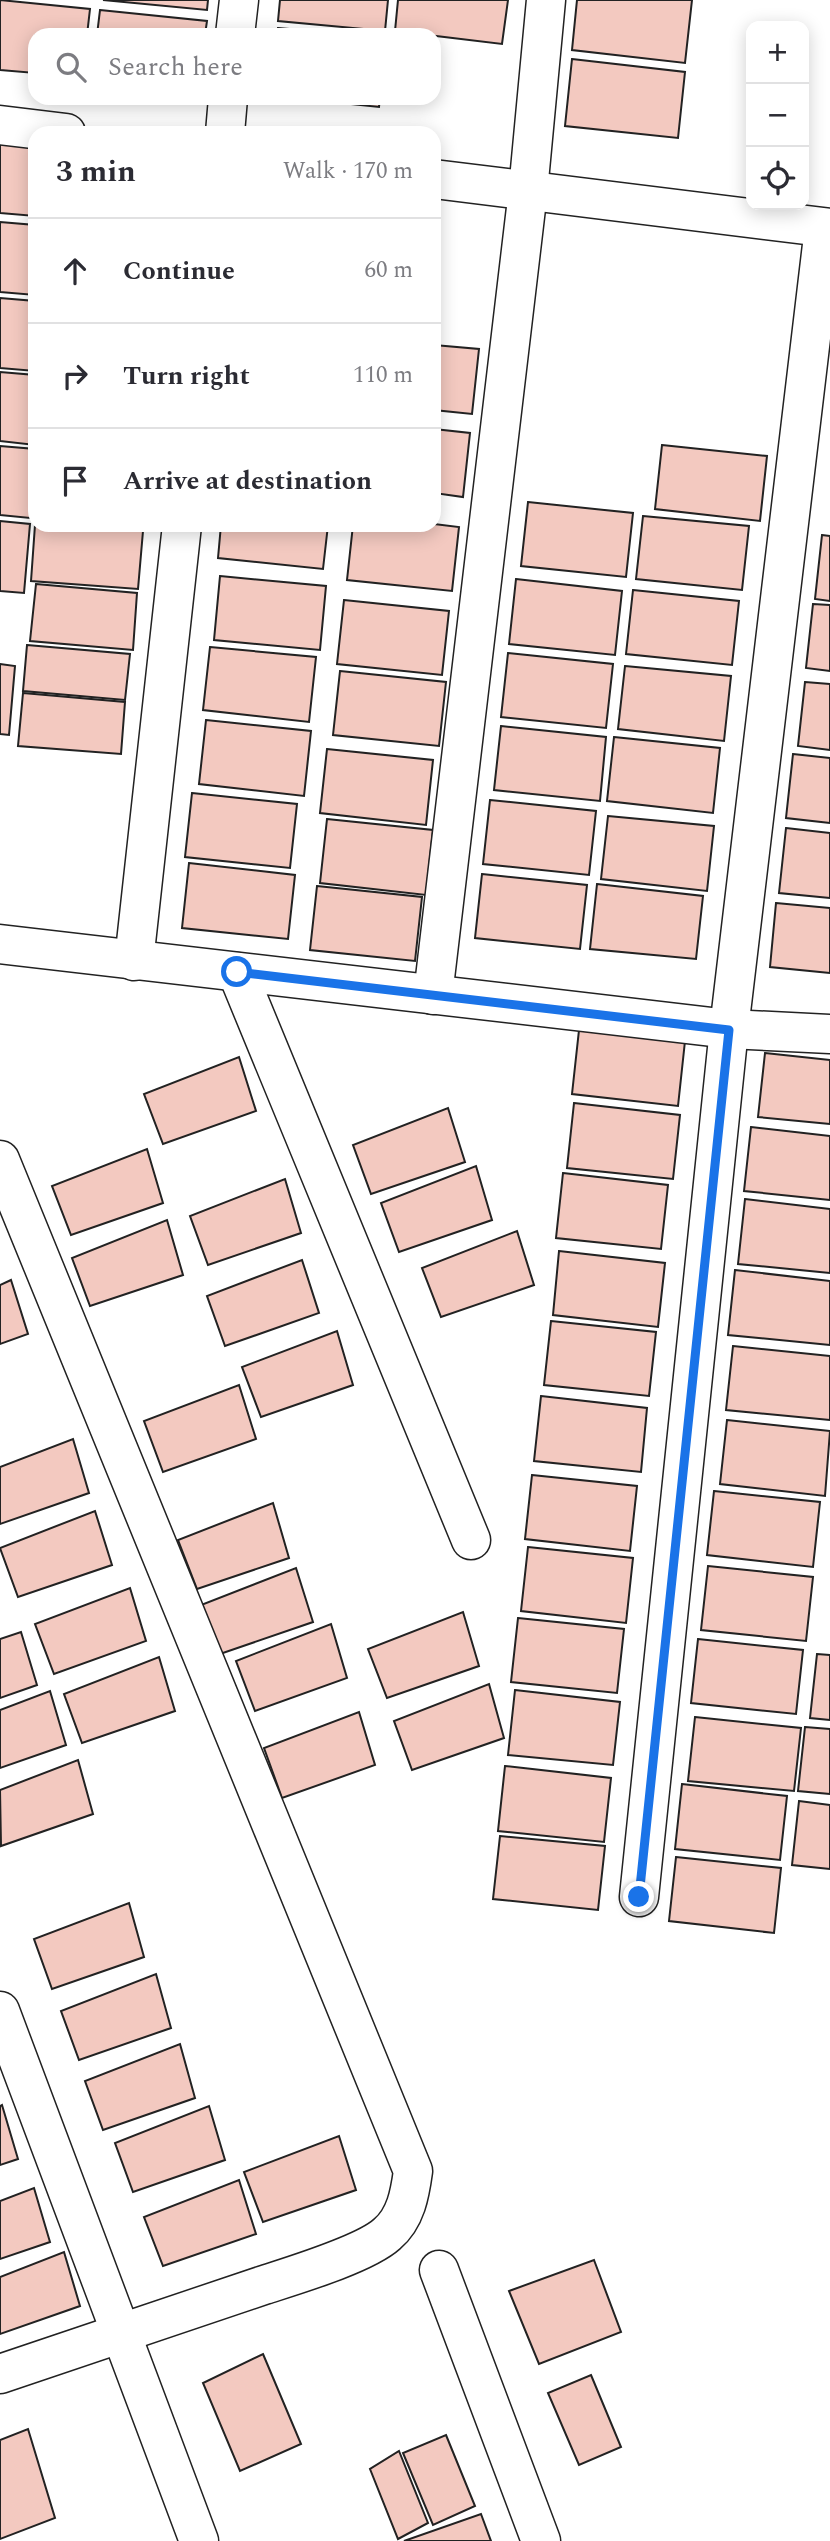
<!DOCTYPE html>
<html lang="en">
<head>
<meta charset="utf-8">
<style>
  :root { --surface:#fff; --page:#f2f2f3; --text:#2b2b33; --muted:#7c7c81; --line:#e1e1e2 }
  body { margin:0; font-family:Spectral,serif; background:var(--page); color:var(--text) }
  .controls { position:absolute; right:21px; top:21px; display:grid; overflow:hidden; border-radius:14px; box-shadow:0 4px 18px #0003 }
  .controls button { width:63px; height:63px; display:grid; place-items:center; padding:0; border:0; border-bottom:2px solid var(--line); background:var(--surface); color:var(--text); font:35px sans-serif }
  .stop { position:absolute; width:21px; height:21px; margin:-16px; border:5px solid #1a73e8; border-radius:50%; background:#fff }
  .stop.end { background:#1a73e8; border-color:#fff; box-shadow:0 2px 7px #0008 }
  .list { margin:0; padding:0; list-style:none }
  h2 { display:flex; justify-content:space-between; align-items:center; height:91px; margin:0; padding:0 28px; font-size:30px }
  h2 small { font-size:23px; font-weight:400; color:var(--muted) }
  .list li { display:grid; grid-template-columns:46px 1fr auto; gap:21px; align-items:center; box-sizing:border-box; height:105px; padding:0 28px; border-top:2px solid var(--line) }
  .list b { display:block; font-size:26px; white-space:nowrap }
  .list em { font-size:23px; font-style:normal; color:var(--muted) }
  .icon { flex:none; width:38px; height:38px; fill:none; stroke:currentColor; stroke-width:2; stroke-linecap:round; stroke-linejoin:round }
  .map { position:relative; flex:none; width:830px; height:2541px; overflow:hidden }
  .search { position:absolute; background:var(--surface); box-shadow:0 4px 18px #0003; left:28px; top:28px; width:413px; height:77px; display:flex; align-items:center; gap:18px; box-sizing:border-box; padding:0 24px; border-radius:21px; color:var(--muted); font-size:26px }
  .panel { position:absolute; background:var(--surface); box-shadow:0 4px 18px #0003; left:28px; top:126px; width:413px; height:406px; border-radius:21px }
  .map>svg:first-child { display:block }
  .building { fill:#f3c9c0; stroke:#222; stroke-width:2 }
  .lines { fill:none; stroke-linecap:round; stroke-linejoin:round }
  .minor-casing { stroke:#222; stroke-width:41 }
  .minor { stroke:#fff; stroke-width:38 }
  .route { stroke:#1a73e8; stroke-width:9 }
</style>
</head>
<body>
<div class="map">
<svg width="830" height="2541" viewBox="0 0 830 2541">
  <rect width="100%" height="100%" fill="#fff"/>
  <g class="building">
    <polygon points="0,0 90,9 87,35 35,35 35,73 0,70"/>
    <polygon points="103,0 208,0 207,10"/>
    <polygon points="280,0 388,0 385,31 278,21"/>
    <polygon points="398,0 508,0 502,44 395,31"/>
    <polygon points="577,0 692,0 685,63 572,50"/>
    <polygon points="100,10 207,21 205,35 97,35"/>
    <polygon points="278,28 359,35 277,35"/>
    <polygon points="572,59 685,72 678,138 565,126"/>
    <polygon points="293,98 380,98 379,107"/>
    <polygon points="0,143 35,147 35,216 0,213"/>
    <polygon points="0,222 35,225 35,295 0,292"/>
    <polygon points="0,298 35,301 35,371 0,368"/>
    <polygon points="434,345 479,349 472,414 434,410"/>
    <polygon points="0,372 35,375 35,445 0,441"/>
    <polygon points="434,429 470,433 463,497 434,493"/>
    <polygon points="662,445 767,456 760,521 655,509"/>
    <polygon points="0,446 35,449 30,518 0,515"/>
    <polygon points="528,502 633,513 626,577 521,566"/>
    <polygon points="643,516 749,526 742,590 636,579"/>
    <polygon points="0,521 30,524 24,593 0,591"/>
    <polygon points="434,524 459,527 452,591 347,580 353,525"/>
    <polygon points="35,525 143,531 138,589 31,581"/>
    <polygon points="92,525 146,525 145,530"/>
    <polygon points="221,525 328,525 323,569 218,558"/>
    <polygon points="822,535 830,536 830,601 815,599"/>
    <polygon points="220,576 326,586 320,650 214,640"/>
    <polygon points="516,579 622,591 615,655 509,644"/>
    <polygon points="36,584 137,593 133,650 30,641"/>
    <polygon points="633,590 739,601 732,665 626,654"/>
    <polygon points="344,600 449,611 442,675 337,664"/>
    <polygon points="813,604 830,605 830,671 806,668"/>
    <polygon points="27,645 130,654 125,700 23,691"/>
    <polygon points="210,647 316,657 309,722 203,710"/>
    <polygon points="508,653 613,664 606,728 501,717"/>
    <polygon points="0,664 15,666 9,735 0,734"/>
    <polygon points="625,666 731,676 724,741 618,729"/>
    <polygon points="340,671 446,682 439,746 333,735"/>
    <polygon points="805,682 830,684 830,750 798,746"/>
    <polygon points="23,693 125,702 121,754 18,746"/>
    <polygon points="206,720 311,731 304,796 199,784"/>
    <polygon points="501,726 606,737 600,801 494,790"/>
    <polygon points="614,737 720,748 713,813 607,801"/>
    <polygon points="327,749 433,760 426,825 320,813"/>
    <polygon points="793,754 830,758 830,823 786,818"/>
    <polygon points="192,793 297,804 290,868 185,857"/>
    <polygon points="490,800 596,811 589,875 483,864"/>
    <polygon points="608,816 714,826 707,891 601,879"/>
    <polygon points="327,819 433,830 426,895 320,883"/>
    <polygon points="786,828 830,833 830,898 779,893"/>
    <polygon points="189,863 295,875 288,939 182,928"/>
    <polygon points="482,874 587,885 580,949 475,938"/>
    <polygon points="597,884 703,896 696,959 590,949"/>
    <polygon points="317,886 422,897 415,961 310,950"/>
    <polygon points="776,903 830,908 830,973 770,967"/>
    <polygon points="579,1030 685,1041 678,1106 572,1094"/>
    <polygon points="765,1053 830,1060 830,1124 758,1117"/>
    <polygon points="239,1057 256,1111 163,1144 144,1094"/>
    <polygon points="574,1103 680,1115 673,1179 567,1168"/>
    <polygon points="448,1108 465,1162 371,1194 353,1145"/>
    <polygon points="751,1127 830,1136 830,1200 744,1191"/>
    <polygon points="147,1149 163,1203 71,1235 52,1186"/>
    <polygon points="476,1166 492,1220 399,1252 381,1203"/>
    <polygon points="563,1173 668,1185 661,1249 556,1238"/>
    <polygon points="285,1179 301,1233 208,1265 190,1216"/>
    <polygon points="745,1199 830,1209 830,1273 738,1264"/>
    <polygon points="167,1220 183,1275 90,1306 72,1258"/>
    <polygon points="517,1231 534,1285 441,1317 422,1268"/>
    <polygon points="559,1251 665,1263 658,1327 553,1315"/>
    <polygon points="302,1260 319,1313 225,1346 207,1296"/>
    <polygon points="735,1270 830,1281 830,1345 728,1335"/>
    <polygon points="11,1280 28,1334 0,1344 0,1285"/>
    <polygon points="551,1321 656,1332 649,1396 544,1385"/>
    <polygon points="337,1331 353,1385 261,1417 242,1367"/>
    <polygon points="733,1346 830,1356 830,1420 726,1410"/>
    <polygon points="239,1385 256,1439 163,1472 144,1421"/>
    <polygon points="541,1396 647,1408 641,1472 534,1461"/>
    <polygon points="727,1420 830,1431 825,1496 720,1484"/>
    <polygon points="73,1439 89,1493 0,1524 0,1467"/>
    <polygon points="532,1475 637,1486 630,1551 525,1539"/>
    <polygon points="714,1491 820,1502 813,1567 707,1555"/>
    <polygon points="273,1503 289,1558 197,1589 178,1540"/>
    <polygon points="95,1511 112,1565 18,1597 0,1548"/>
    <polygon points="528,1547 633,1558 626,1623 521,1611"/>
    <polygon points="708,1566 813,1577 806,1641 701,1630"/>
    <polygon points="296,1568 313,1622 220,1654 201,1605"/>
    <polygon points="130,1588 146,1641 54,1674 35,1624"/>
    <polygon points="463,1612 479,1666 387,1698 368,1649"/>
    <polygon points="518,1618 624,1629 617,1693 511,1682"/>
    <polygon points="331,1624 347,1678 255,1711 236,1661"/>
    <polygon points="21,1632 37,1685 0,1698 0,1639"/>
    <polygon points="698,1639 803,1650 796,1714 691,1703"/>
    <polygon points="817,1654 830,1655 830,1720 810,1718"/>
    <polygon points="159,1657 175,1711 82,1743 64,1694"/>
    <polygon points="489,1684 504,1738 412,1770 394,1721"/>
    <polygon points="515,1690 620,1702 613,1765 508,1755"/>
    <polygon points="50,1691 66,1745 0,1768 0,1710"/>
    <polygon points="359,1712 375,1765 282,1798 264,1748"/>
    <polygon points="695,1717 801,1728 794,1791 688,1781"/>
    <polygon points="805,1727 830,1729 830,1794 798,1791"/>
    <polygon points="78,1760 93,1814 1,1846 0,1790"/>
    <polygon points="505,1766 611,1778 604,1842 498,1831"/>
    <polygon points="682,1784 787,1796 780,1860 675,1849"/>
    <polygon points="799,1801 830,1805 830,1869 792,1865"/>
    <polygon points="500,1836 605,1846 598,1910 493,1899"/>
    <polygon points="676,1857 781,1868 774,1933 669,1921"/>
    <polygon points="129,1903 144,1957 52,1989 34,1939"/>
    <polygon points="156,1974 171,2028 79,2060 61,2011"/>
    <polygon points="180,2044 195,2098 103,2130 85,2081"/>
    <polygon points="2,2105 18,2159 0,2165 0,2106"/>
    <polygon points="209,2106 225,2160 133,2192 115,2143"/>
    <polygon points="339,2136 356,2190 263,2222 244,2172"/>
    <polygon points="239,2180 256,2234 163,2266 144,2217"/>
    <polygon points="34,2188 50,2242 0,2259 0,2201"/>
    <polygon points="64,2252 80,2306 0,2334 0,2277"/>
    <polygon points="594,2260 621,2332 539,2364 509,2291"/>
    <polygon points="263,2354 301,2444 240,2471 203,2383"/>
    <polygon points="591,2375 621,2447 579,2465 548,2393"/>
    <polygon points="28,2429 55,2518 0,2539 0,2440"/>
    <polygon points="446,2435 475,2506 433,2525 403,2453"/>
    <polygon points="399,2451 428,2523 398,2539 370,2469"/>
    <polygon points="481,2514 491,2541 404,2541"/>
  </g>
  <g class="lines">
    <g class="minor-casing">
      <g id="minor">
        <polyline points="235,35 239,0"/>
        <polyline points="0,125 66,133"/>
        <polyline points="225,133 228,98"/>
        <polyline points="434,179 830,228"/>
        <polyline points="0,944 729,1029 830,1034"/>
        <polyline points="134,961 182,525"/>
        <polyline points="237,972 471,1540"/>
        <polyline points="433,995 528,191 546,0"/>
        <path d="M0 1160 413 2171C410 2193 406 2218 387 2234 365 2254 295 2275 264 2285 176 2315 88 2345 0 2374"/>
        <polyline points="639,1897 729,1029 824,228"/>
        <polyline points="0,2011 199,2541"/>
        <polyline points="439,2270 541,2541"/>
      </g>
    </g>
    <use href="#minor" class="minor"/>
  </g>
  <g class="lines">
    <polyline class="route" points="237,972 729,1030 639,1897"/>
  </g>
</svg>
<div class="controls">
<button>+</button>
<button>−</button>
<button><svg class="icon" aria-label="locate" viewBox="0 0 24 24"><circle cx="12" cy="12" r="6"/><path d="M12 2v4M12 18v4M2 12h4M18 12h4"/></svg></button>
</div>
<div class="stop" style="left:237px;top:972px"></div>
<div class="stop end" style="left:639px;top:1897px"></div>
<div class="search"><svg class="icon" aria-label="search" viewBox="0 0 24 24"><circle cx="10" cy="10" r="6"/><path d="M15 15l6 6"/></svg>Search here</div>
<section class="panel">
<h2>3 min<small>Walk · 170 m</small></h2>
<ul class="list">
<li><svg class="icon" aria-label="ahead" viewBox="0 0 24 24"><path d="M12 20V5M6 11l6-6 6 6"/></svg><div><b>Continue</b></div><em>60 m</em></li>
<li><svg class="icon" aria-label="right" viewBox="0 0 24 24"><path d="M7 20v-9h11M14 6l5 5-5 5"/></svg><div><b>Turn right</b></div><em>110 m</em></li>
<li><svg class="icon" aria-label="arrive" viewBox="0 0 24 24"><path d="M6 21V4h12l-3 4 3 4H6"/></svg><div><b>Arrive at destination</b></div></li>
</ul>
</section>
</div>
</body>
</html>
